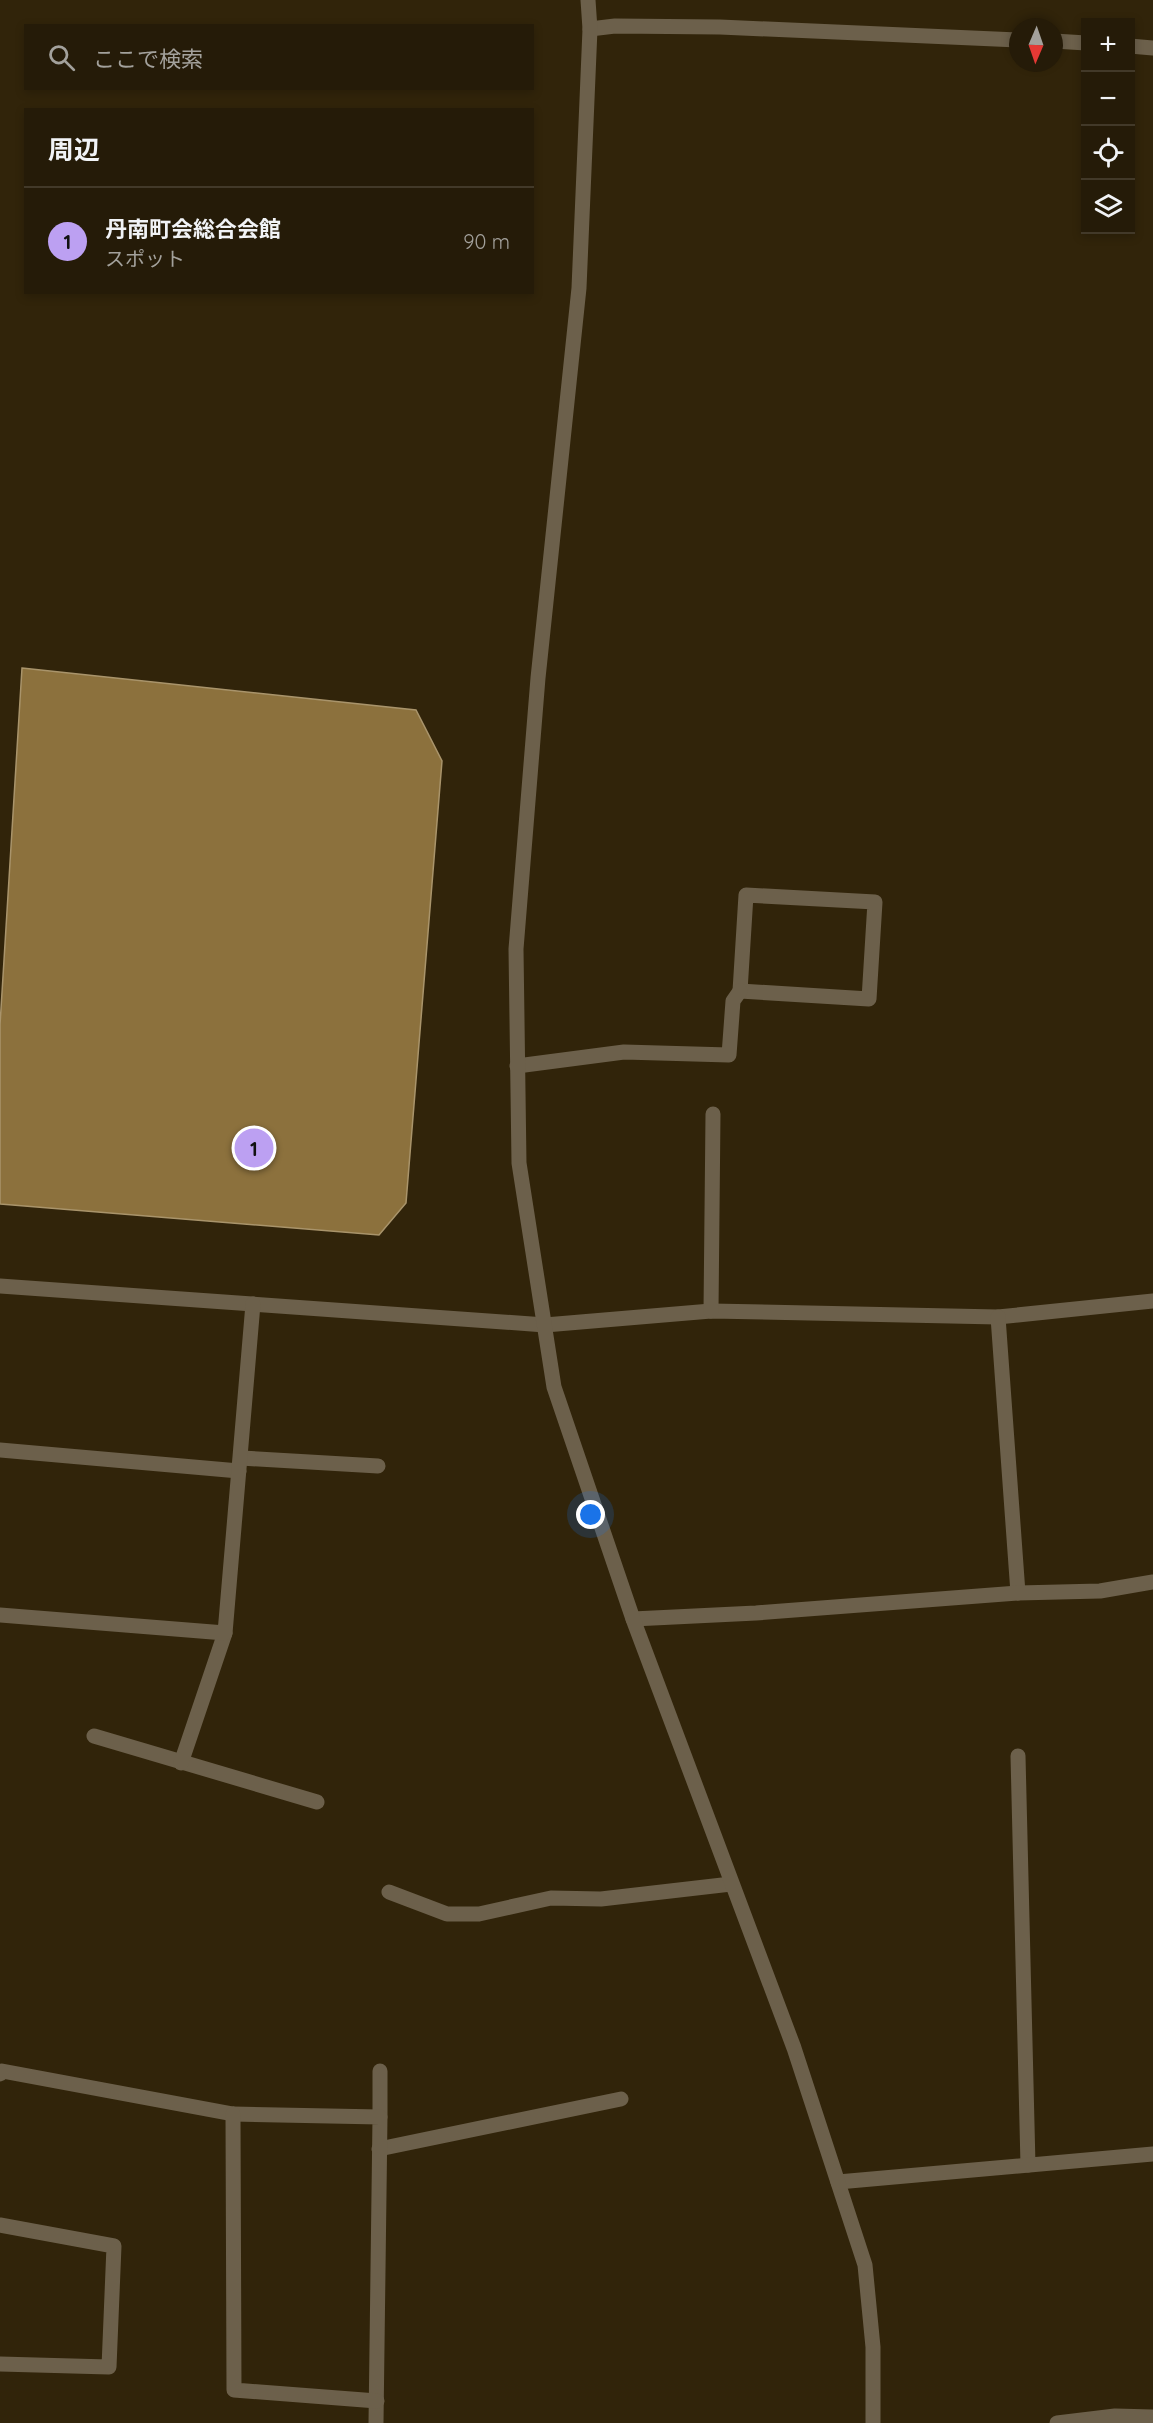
<!DOCTYPE html>
<html lang="ja">
<head>
<meta charset="utf-8">
<style>
  :root { --surface:#251b08; --page:#2d2412; --text:#f1f3f6; --muted:#a3a19c; --line:#423929; --accent:#bca0f2 }
  body { margin:0; font-family:Quicksand,"Noto Sans JP",sans-serif; background:var(--page); color:var(--text) }
  .controls { position:absolute; right:18px; top:18px; display:grid; overflow:hidden; border-radius:0px; box-shadow:0 3px 9px #0003 }
  .controls button { width:54px; height:54px; display:grid; place-items:center; padding:0; border:0; border-bottom:2px solid var(--line); background:var(--surface); color:var(--text); font:30px sans-serif }
  .compass { position:absolute; left:1009px; top:18px; width:54px; height:54px; border-radius:50%; background:var(--surface); box-shadow:0 3px 9px #0003; rotate:182deg }
  .you { position:absolute; left:591px; top:1515px; width:21px; height:21px; margin:-15px; border:4px solid #fff; border-radius:50%; background:#1a73e8; box-shadow:0 0 0 9px #1a73e833 }
  .badge { display:grid; place-items:center; width:39px; height:39px; border-radius:50%; background:var(--accent); color:#111; font-size:20px; font-weight:700 }
  .pin { position:absolute; translate:-50% -50%; border:3px solid #fff; box-shadow:0 2px 6px #0006 }
  .list { margin:0; padding:0; list-style:none }
  h2 { display:flex; justify-content:space-between; align-items:center; height:78px; margin:0; padding:0 24px; font-size:26px }
  h2 small { font-size:20px; font-weight:400; color:var(--muted) }
  .list li { display:grid; grid-template-columns:39px 1fr auto; gap:18px; align-items:center; box-sizing:border-box; height:108px; padding:0 24px; border-top:2px solid var(--line) }
  .list b { display:block; font-size:22px; white-space:nowrap }
  .list p { margin:0; font-size:20px; white-space:nowrap; color:var(--muted) }
  .list em { font-size:20px; font-style:normal; color:var(--muted) }
  .icon { flex:none; width:33px; height:33px; fill:none; stroke:currentColor; stroke-width:2; stroke-linecap:round; stroke-linejoin:round }
  .map { position:relative; flex:none; width:1153px; height:2423px; overflow:hidden }
  .search { position:absolute; background:var(--surface); box-shadow:0 3px 9px #0003; left:24px; top:24px; width:510px; height:66px; display:flex; align-items:center; gap:15px; box-sizing:border-box; padding:0 21px; border-radius:0px; color:var(--muted); font-size:22px }
  .panel { position:absolute; background:var(--surface); box-shadow:0 3px 9px #0003; left:24px; top:108px; width:510px; height:186px; border-radius:0px }
  .map>svg:first-child { display:block }
  .water { fill:#8c713d; stroke:#a9946b; stroke-width:1.5 }
  .lines { fill:none; stroke-linecap:round; stroke-linejoin:round }
  .service { stroke:#6c604b; stroke-width:15 }
  .minor { stroke:#6c604b; stroke-width:15 }
  .tertiary { stroke:#6c604b; stroke-width:15 }
</style>
</head>
<body>
<div class="map">
<svg width="1153" height="2423" viewBox="0 0 1153 2423">
  <rect width="100%" height="100%" fill="#31240a"/>
  <polygon class="water" points="22,668 416,710 442,761 406,1203 379,1235 0,1204 0,1025"/>
  <g class="lines">
    <g class="service">
      <polygon points="746,895 875,902 869,999 740,991"/>
      <polyline points="517,1066 624,1052 729,1055 733,1001 740,991"/>
      <polyline points="241,1458 378,1466"/>
      <polyline points="94,1736 317,1802"/>
      <polyline points="181,1763 225,1633"/>
      <polyline points="380,2117 380,2071"/>
      <polyline points="379,2149 621,2099"/>
    </g>
    <g class="minor">
      <polyline points="590,29 615,26 720,27 1018,40"/>
      <polyline points="1054,41 1086,43"/>
      <polyline points="1130,46 1153,48"/>
      <polyline points="0,1286 545,1325 711,1311 998,1317 1153,1301"/>
      <polyline points="711,1311 713,1114"/>
      <polyline points="998,1317 1018,1593"/>
      <polyline points="0,1450 239,1471"/>
      <polyline points="0,1615 225,1633 253,1304"/>
      <polyline points="633,1619 756,1613 1018,1593 1100,1591 1153,1582"/>
      <polyline points="1018,1756 1028,2165"/>
      <polyline points="389,1892 447,1914 479,1914 551,1898 601,1899 731,1884"/>
      <polyline points="0,2074 2,2071 233,2114 380,2117 376,2423"/>
      <polyline points="233,2114 234,2390 377,2401"/>
      <polyline points="838,2182 1153,2154"/>
      <polyline points="0,2225 114,2246 109,2367 0,2364"/>
      <polyline points="1057,2423 1115,2416 1153,2417"/>
    </g>
    <polyline class="tertiary" points="588,0 590,29 579,288 538,678 516,949 519,1163 554,1387 633,1619 794,2048 865,2265 873,2347 873,2423"/>
  </g>
</svg>
<div class="controls">
<button>+</button>
<button>−</button>
<button><svg class="icon" aria-label="locate" viewBox="0 0 24 24"><circle cx="12" cy="12" r="6"/><path d="M12 2v4M12 18v4M2 12h4M18 12h4"/></svg></button>
<button><svg class="icon" aria-label="layers" viewBox="0 0 24 24"><path d="M12 4l9 5-9 5-9-5zM3 14l9 5 9-5"/></svg></button>
</div>
<svg class="compass" viewBox="-18 -18 36 36"><path d="M0-13l5 13h-10z" fill="#e53935"/><path d="M0 13l5-13h-10z" fill="#a3a19c"/></svg>
<div class="you"></div>
<div class="pin badge" style="left:254px;top:1148px">1</div>
<div class="search"><svg class="icon" aria-label="search" viewBox="0 0 24 24"><circle cx="10" cy="10" r="6"/><path d="M15 15l6 6"/></svg>ここで検索</div>
<section class="panel">
<h2>周辺<small></small></h2>
<ul class="list">
<li><span class="badge">1</span><div><b>丹南町会総合会館</b><p>スポット</p></div><em>90 m</em></li>
</ul>
</section>
</div>
</body>
</html>
